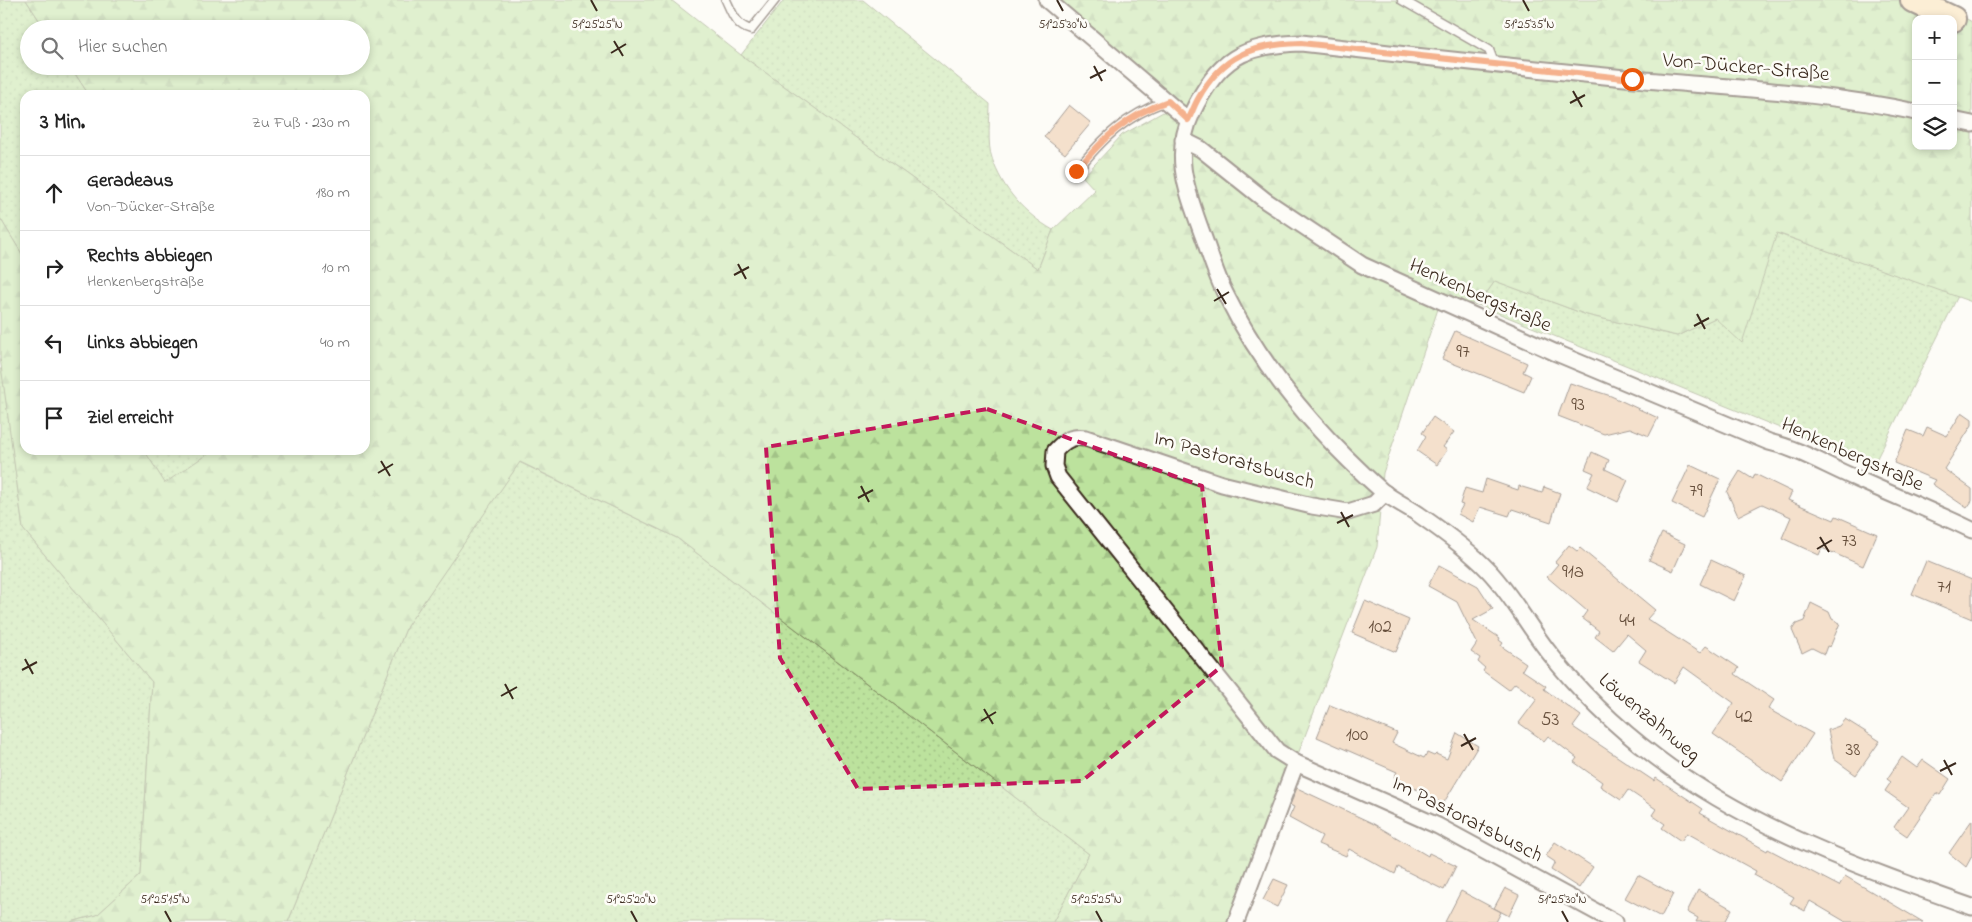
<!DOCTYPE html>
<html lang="de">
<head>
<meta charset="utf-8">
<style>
  :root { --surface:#fff; --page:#f6f6f6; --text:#222; --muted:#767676; --line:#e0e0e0 }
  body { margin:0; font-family:"Indie Flower",sans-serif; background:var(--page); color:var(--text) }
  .controls { position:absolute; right:15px; top:15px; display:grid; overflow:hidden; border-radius:10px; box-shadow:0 2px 8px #0003 }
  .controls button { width:45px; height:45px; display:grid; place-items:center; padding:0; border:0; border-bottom:1px solid var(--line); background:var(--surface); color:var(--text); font:25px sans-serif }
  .stop { position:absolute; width:15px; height:15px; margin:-11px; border:4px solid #ea580c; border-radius:50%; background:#fff }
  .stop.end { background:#ea580c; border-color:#fff; box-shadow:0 1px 5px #0008 }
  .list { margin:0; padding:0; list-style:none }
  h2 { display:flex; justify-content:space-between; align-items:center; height:65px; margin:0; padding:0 20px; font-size:21px }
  h2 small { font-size:16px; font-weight:400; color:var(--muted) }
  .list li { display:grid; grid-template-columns:32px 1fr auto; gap:15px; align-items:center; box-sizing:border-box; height:75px; padding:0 20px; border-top:1px solid var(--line) }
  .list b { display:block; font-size:19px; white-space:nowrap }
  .list p { margin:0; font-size:16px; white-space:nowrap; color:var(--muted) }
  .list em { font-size:16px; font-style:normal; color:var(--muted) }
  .icon { flex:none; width:28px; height:28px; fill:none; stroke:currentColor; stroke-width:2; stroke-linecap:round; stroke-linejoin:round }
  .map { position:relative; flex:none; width:1972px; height:922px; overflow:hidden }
  .search { position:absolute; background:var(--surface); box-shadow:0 2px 8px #0003; left:20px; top:20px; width:350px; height:55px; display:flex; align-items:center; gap:12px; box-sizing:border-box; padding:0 18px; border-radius:28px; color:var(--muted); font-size:19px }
  .panel { position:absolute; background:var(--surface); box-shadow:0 2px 8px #0003; left:20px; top:90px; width:350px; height:365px; border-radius:15px }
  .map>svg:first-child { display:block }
  .grass { fill:url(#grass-dots); stroke:#7c865e }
  .forest { fill:url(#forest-firs); stroke:#7c865e; fill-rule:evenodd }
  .building { fill:#e8bf98; stroke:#3b2a1e }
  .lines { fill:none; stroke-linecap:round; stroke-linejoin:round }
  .lane-casing { stroke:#3b2a1e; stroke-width:11 }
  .street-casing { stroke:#3b2a1e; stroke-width:19 }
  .primary-casing { stroke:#3b2a1e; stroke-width:28 }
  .lane { stroke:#fdfcf7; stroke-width:8 }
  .street { stroke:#fdfcf7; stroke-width:15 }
  .primary { stroke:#fbddab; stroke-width:24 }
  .route { stroke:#ea580c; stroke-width:6 }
  .marked { fill:none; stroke:#c2185b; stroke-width:4; stroke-dasharray:10 6; stroke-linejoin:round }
  .ticks { fill:none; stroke:#3b2a1e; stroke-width:2 }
  .labels { text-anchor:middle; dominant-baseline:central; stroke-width:5; stroke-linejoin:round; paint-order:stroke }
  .number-label { font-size:19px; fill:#664f3c }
  .street-label { font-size:21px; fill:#3b2a1e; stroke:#fdfcf7 }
  .ticks-label { font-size:12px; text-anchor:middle; fill:#3b2a1e; stroke:#fdfcf7; stroke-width:5; stroke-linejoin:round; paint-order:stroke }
</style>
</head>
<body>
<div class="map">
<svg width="1972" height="922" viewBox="0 0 1972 922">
  <defs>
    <pattern id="grass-dots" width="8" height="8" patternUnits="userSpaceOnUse" patternTransform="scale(1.25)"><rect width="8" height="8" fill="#bce29d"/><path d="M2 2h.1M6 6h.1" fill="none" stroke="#a2c287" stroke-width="1.8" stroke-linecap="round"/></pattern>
    <pattern id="forest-firs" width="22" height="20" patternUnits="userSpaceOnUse" patternTransform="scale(1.25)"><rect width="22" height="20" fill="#bce29d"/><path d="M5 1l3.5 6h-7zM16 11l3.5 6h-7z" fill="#a2c287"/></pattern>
  </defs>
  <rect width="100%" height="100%" fill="#fdfcf7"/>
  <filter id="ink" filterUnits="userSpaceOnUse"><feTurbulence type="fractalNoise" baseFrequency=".02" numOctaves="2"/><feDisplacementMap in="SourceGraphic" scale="10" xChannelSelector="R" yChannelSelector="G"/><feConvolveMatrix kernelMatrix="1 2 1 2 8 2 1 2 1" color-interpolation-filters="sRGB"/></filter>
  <g filter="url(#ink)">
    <g class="grass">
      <polygon points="0,0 26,0 45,29 29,29 29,66 70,66 89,95 25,95 25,259 0,218"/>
      <path d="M784 0H863L990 104C990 118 987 145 992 158 1002 189 1025 214 1053 230L1038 269 741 55Z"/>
      <polygon points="1776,233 1958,296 1873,466 1478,305 1495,281 1587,315 1677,336 1715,318"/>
      <polygon points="0,369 2,369 23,529 152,682 141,875 97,915 71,922 0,922"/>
      <polygon points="144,450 213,450 165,484"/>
      <polygon points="519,462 677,538 1089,854 1053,922 288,922 407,626"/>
    </g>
    <path class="forest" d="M26 0H671L741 55 1038 269 1053 230 1095 190 1083 177 1122 135 1181 102 1058 0H1934L1972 22V302L1777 233 1742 343 1715 318 1677 336 1587 315 1495 281 1478 305 1442 297 1383 473 1377 547 1234 922H1053L1089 854 677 538 520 462 407 626 288 922H71L97 915 141 875 152 682 23 529 0 358V218L25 259V450H144L165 483 213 450H365V95H89L70 66H361V29H45ZM1916 19H1953V146H1916Z"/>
    <g class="building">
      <polygon points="1069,105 1091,123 1065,154 1044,137"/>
      <polygon points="1455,331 1527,363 1523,372 1531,376 1524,392 1442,359"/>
      <polygon points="1570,383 1611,396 1658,418 1649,436 1630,428 1604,434 1558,416"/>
      <polygon points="1962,412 1972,419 1972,425 1944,469 1972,489 1972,501 1967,508 1932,484 1935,480 1894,463 1908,430 1923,436 1927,427 1947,436"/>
      <polygon points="1433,417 1454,432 1443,447 1447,450 1437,465 1417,451 1426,436 1422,433"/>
      <polygon points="1592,452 1609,460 1605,469 1628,480 1618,502 1587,487 1594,473 1585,469"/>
      <polygon points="1690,465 1720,479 1702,517 1672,503"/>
      <polygon points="1740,471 1753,479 1755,474 1792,492 1788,500 1834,520 1836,516 1877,534 1863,566 1822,548 1819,555 1782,538 1791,517 1762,504 1738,516 1727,492"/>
      <polygon points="1486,479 1518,490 1519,486 1542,493 1544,487 1560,493 1551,522 1512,509 1509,516 1480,507 1473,522 1458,514 1463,505 1460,504 1465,488 1482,493"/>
      <polygon points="1662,533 1685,544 1673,571 1649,560"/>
      <polygon points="1569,545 1577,551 1580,548 1655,610 1647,619 1700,653 1706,646 1739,668 1735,674 1774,700 1768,709 1813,734 1782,782 1713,734 1734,703 1684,667 1674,683 1639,661 1646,650 1627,634 1613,651 1595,637 1599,631 1582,618 1587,611 1547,577 1558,564 1555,562"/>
      <polygon points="1711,560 1746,576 1734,601 1700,584"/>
      <polygon points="1926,561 1972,580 1972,619 1912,594"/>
      <polygon points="1439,565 1478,586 1493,609 1473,620 1500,638 1499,640 1503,643 1501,646 1526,663 1522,670 1546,686 1544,689 1581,716 1573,727 1654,781 1656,778 1703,809 1700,813 1767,851 1768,849 1839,886 1845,876 1923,922 1846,922 1810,901 1805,911 1790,903 1794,897 1754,875 1756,871 1687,833 1681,841 1662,828 1665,824 1652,815 1656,809 1628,790 1621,800 1600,786 1602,782 1574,762 1577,758 1548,736 1544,741 1519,723 1537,699 1515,683 1509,690 1483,671 1485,668 1478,662 1480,658 1471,652 1477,643 1457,602 1428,586"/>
      <polygon points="1365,601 1409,620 1396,652 1352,633"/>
      <polygon points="1811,603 1829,612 1832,619 1840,623 1830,647 1827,646 1824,654 1812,648 1802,653 1792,630 1796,624 1804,621"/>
      <polygon points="1330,705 1397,733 1392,743 1424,758 1427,753 1434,756 1436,754 1447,759 1457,733 1478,746 1443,804 1394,777 1397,772 1317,737"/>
      <polygon points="1845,719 1880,741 1856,775 1834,759 1828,730 1839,726"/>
      <polygon points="1902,757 1917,768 1923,760 1950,779 1940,795 1936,793 1907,836 1894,827 1908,807 1885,791 1891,782 1887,779"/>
      <polygon points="1297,788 1372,823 1428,856 1429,853 1456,866 1444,890 1398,867 1395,874 1349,849 1346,856 1318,844 1322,836 1289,818 1294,807 1290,805"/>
      <polygon points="1972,820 1972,856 1966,867 1949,853"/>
      <polygon points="1555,842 1593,867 1579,888 1551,870 1555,862 1546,856"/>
      <polygon points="1638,875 1673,894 1661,917 1625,898"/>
      <polygon points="1274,879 1288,885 1277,907 1263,900"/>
      <polygon points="1505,888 1519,895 1509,916 1494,908"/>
      <polygon points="1698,890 1732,909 1725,922 1696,922 1698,918 1687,912"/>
      <polygon points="1461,891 1501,912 1496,922 1445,922"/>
    </g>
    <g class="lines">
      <g class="lane-casing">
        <g id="lane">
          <path d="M726 0C732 13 736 26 751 30L775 0"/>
          <polyline points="1402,0 1489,50 1494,63"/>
          <path d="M1076 171C1103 138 1125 116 1166 101"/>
        </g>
      </g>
      <g class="street-casing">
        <g id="street">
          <polyline points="1047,0 1188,120"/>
          <path d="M1916 112C1823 92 1729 88 1635 79 1523 68 1412 56 1301 43 1242 45 1218 59 1192 113 1172 156 1187 191 1202 233 1210 254 1216 276 1226 295 1263 370 1320 436 1382 491 1394 501 1409 507 1421 516 1444 532 1469 550 1488 570 1511 594 1527 624 1547 650 1578 690 1616 727 1656 757 1749 828 1862 868 1972 907"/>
          <polyline points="1953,120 1972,124"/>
          <path d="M1183 140 1201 149 1266 201 1362 265 1554 352 1769 442C1799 449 1825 465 1853 477 1892 495 1933 511 1972 530"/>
          <path d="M1385 493 1374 504 1348 512 1312 506 1222 484 1086 438C1071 436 1065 440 1055 451L1054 466 1058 477 1277 751 1296 763 1438 826 1615 922"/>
          <polyline points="1236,922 1296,763"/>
        </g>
      </g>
      <g class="primary-casing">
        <polyline id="primary" points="1913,0 1953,19"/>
      </g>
      <use href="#lane" class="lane"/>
      <use href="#street" class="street"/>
      <use href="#primary" class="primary"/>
    </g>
  </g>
  <g class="lines" filter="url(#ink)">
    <path class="route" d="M1076 171C1104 137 1126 116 1168 101L1188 120C1192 113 1194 106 1198 99 1222 55 1254 44 1301 43L1632 79"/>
  </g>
  <path d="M0 0H1972V922H0ZM987 409 1202 486 1222 666 1082 781 858 789 780 658 766 447Z" fill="#fdfcf7" fill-opacity=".55" fill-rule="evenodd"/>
  <path class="marked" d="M987 409 1202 486 1222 666 1082 781 858 789 780 658 766 447Z"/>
  <path class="ticks" d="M591 0 597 11M1057 0 1063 11M1523 0 1529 11M614 41 623 56M611 53 626 44M1094 66 1102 81M1090 78 1106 70M1573 91 1582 107M1570 103 1585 95M738 264 746 279M734 275 749 267M1217 289 1226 304M1214 301 1229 292M1697 314 1705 329M1694 326 1709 318M381 461 390 476M378 473 393 464M861 486 869 502M858 498 873 490M1341 512 1349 527M1337 523 1353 515M1820 537 1829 552M1817 549 1832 540M25 659 33 674M22 670 37 662M505 684 513 699M501 696 517 687M984 709 993 724M981 721 996 712M1464 734 1473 750M1461 746 1476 738M1944 760 1952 775M1940 771 1956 763M165 911 171 922M631 911 637 922M1096 911 1102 922M1562 911 1568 922"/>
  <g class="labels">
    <g class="number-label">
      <text x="1463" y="352">97</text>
      <text x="1578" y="405">93</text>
      <text x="1696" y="491">79</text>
      <text x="1849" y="541">73</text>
      <text x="1573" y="572">91a</text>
      <text x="1944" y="587">71</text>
      <text x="1627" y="621">44</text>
      <text x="1380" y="627">102</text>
      <text x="1744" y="717">42</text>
      <text x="1550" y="720">53</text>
      <text x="1357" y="735">100</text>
      <text x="1853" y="750">38</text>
    </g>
    <g class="street-label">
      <text transform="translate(1746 68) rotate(5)">Von-Dücker-Straße</text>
      <text transform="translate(1480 296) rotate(24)">Henkenbergstraße</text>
      <text transform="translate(1852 455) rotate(24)">Henkenbergstraße</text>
      <text transform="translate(1234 461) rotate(16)">Im Pastoratsbusch</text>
      <text transform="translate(1649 718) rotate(40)">Löwenzahnweg</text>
      <text transform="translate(1467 820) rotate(27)">Im Pastoratsbusch</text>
    </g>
  </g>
  <g class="ticks-label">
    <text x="597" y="28">51°25'25"N</text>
    <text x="1063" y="28">51°25'30"N</text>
    <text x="1529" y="28">51°25'35"N</text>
    <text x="165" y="903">51°25'15"N</text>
    <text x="631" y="903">51°25'20"N</text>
    <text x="1096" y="903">51°25'25"N</text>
    <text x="1562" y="903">51°25'30"N</text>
  </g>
</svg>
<div class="controls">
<button>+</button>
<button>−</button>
<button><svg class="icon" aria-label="layers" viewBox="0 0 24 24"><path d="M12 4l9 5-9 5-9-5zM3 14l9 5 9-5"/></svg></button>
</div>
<div class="stop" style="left:1632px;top:79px"></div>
<div class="stop end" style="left:1076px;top:171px"></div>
<div class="search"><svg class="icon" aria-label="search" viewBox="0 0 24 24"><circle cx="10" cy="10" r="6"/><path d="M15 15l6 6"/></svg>Hier suchen</div>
<section class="panel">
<h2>3 Min.<small>Zu Fuß · 230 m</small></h2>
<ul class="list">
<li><svg class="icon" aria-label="ahead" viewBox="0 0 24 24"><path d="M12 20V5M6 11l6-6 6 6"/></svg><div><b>Geradeaus</b><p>Von-Dücker-Straße</p></div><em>180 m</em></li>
<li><svg class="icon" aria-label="right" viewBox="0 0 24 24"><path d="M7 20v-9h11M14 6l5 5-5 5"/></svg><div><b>Rechts abbiegen</b><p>Henkenbergstraße</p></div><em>10 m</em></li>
<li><svg class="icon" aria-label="left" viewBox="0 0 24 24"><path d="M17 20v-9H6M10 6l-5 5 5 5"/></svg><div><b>Links abbiegen</b></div><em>40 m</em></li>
<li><svg class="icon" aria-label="arrive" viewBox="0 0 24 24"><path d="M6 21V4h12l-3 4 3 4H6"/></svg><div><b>Ziel erreicht</b></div></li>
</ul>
</section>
</div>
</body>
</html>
